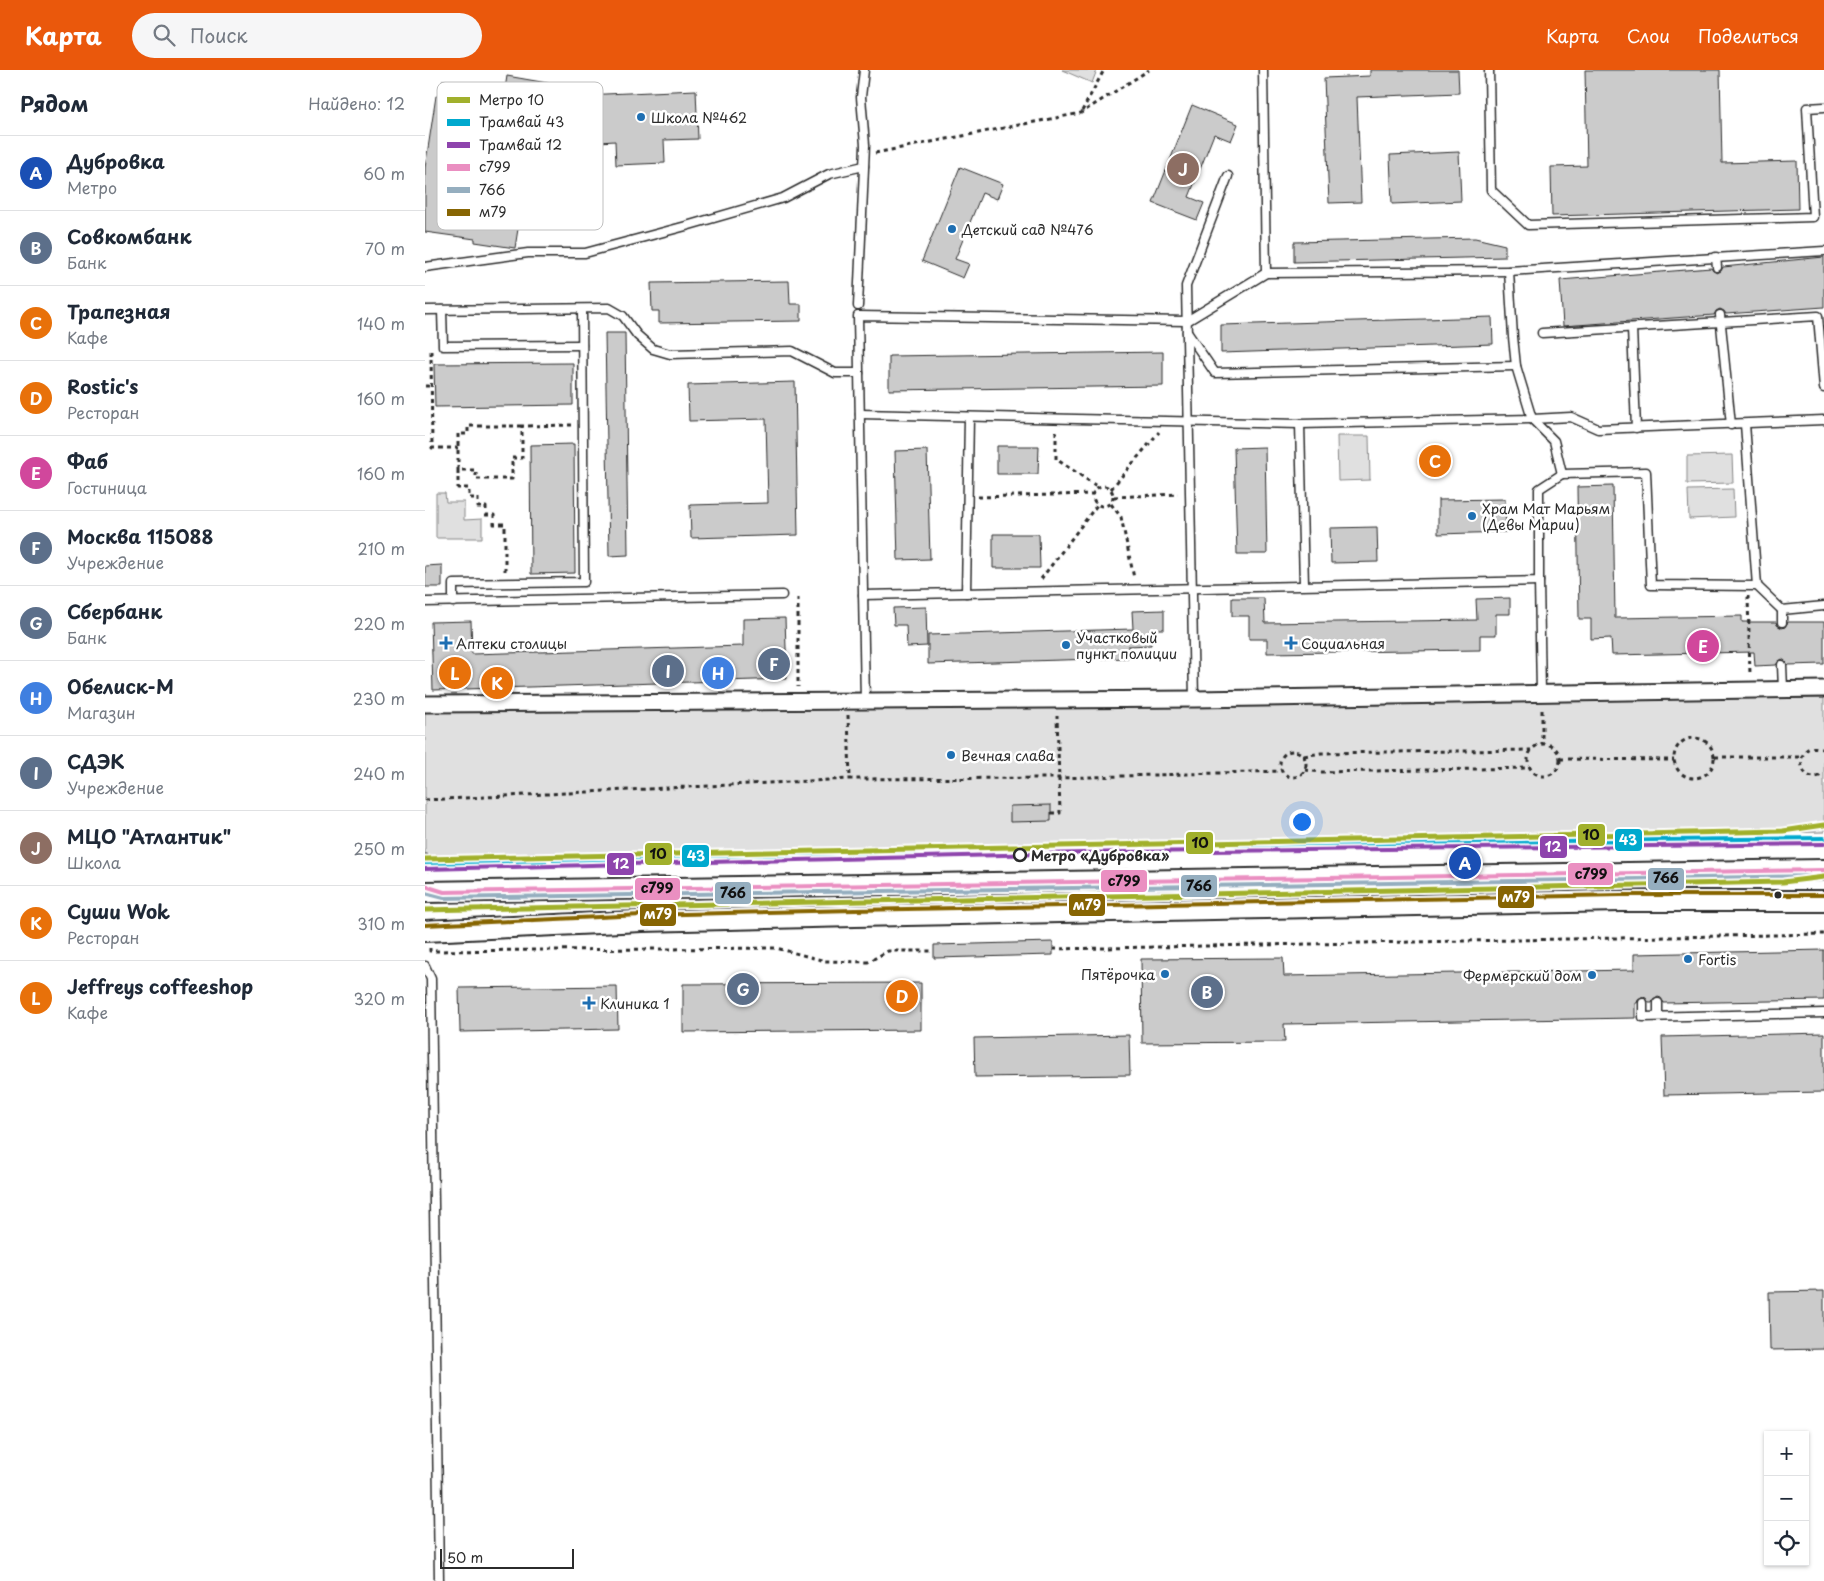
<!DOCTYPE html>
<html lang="ru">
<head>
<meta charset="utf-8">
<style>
  :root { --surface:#fff; --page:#f6f6f7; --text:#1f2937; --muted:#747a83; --line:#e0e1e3; --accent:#ea580c }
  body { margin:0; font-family:"Playpen Sans",sans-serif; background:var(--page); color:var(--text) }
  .controls { position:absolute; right:15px; bottom:15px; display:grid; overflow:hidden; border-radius:0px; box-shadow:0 1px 4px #0004 }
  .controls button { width:45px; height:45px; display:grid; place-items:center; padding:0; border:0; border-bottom:1px solid var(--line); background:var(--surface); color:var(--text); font:25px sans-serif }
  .scale { position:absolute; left:15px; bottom:12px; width:134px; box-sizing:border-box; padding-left:5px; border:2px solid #2b2b2b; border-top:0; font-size:14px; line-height:18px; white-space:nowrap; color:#2b2b2b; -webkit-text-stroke:4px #fff; paint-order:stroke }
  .you { position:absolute; left:876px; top:751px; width:18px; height:18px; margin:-12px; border:4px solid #fff; border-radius:50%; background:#1a73e8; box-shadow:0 0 0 8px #1a73e833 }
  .badge { display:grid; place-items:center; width:32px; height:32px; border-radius:50%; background:var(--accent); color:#fff; font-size:16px; font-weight:700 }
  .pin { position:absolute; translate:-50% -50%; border:2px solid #fff; box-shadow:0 1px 5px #0006 }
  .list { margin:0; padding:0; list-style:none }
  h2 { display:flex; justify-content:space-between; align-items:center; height:65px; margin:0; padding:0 20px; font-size:21px }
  h2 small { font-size:16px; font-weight:400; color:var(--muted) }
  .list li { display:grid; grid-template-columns:32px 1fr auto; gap:15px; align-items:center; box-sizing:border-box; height:75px; padding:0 20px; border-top:1px solid var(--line) }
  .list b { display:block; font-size:19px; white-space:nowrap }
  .list p { margin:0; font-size:16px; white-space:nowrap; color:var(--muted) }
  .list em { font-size:16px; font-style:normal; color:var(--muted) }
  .icon { flex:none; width:28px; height:28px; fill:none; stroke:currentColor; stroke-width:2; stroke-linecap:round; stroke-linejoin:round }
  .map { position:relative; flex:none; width:1399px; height:1511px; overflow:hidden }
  header { display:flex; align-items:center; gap:30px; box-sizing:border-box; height:70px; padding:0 25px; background:var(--accent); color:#fff }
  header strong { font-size:24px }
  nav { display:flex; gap:28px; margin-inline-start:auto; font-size:18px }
  .search { width:350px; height:45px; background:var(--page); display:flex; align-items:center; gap:12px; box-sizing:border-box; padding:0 18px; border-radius:28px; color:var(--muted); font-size:19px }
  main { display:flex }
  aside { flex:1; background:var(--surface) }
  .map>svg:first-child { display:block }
  .green { fill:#e0e0e0; stroke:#868686 }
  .building { fill:#cbcbcb; stroke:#2b2b2b }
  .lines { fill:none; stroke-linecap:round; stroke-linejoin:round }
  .lane-casing { stroke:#2b2b2b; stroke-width:11 }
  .street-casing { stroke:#2b2b2b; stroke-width:19 }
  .secondary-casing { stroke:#2b2b2b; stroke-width:24 }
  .path { stroke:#2b2b2b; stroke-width:3; stroke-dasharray:4 4; stroke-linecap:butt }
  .lane { stroke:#fff; stroke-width:8 }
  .street { stroke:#fff; stroke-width:15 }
  .secondary { stroke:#fff; stroke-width:20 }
  .bus-1-casing { stroke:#fff; stroke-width:8 }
  .bus-2-casing { stroke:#fff; stroke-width:8 }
  .bus-3-casing { stroke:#fff; stroke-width:8 }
  .bus-1 { stroke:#ea8fc1; stroke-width:4 }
  .bus-2 { stroke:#95aebf; stroke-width:4 }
  .bus-3 { stroke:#876503; stroke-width:4 }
  .tram-1-casing { stroke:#fff; stroke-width:8 }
  .tram-2-casing { stroke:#fff; stroke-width:8 }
  .tram-1 { stroke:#00a9ce; stroke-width:4 }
  .tram-2 { stroke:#8e44ad; stroke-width:4 }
  .metro-1-casing { stroke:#fff; stroke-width:9 }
  .metro-1 { stroke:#a1b02c; stroke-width:5 }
  .poi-dot { fill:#1f6fb2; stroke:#fff; stroke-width:2 }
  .stop-dot { fill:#fff; stroke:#2b2b2b; stroke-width:2.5 }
  .bus-dot { fill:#2b2b2b; stroke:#fff; stroke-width:2 }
  .labels { text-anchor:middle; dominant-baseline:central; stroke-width:5; stroke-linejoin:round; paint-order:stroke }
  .poi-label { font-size:14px; fill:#2b2b2b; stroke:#fff; text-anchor:start }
  .stop-label { font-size:14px; font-weight:bold; fill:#2b2b2b; stroke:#fff; text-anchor:start }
  .key { fill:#fff; stroke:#bfbfbf; stroke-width:1 }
  .key-label { font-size:14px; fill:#2b2b2b }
  .line-badge { stroke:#fff; stroke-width:2 }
  .badge-label { font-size:14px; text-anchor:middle; font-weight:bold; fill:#fff }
  .pale-badge-label { font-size:14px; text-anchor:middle; font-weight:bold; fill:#111 }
</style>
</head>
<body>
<header>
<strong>Карта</strong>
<div class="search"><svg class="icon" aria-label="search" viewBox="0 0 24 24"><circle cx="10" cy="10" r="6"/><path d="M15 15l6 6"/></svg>Поиск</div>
<nav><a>Карта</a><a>Слои</a><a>Поделиться</a></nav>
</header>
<main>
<aside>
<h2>Рядом<small>Найдено: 12</small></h2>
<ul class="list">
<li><span class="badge" style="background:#1a4fb4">A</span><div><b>Дубровка</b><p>Метро</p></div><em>60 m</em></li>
<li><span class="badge" style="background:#5c6f8a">B</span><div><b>Совкомбанк</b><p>Банк</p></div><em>70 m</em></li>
<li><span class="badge" style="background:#e8710a">C</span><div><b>Трапезная</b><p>Кафе</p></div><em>140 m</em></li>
<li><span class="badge" style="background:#e8710a">D</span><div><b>Rostic's</b><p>Ресторан</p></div><em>160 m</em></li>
<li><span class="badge" style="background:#d1479c">E</span><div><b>Фаб</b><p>Гостиница</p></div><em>160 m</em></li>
<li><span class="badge" style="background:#5c6f8a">F</span><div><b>Москва 115088</b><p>Учреждение</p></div><em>210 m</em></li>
<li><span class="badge" style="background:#5c6f8a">G</span><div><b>Сбербанк</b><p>Банк</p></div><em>220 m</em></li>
<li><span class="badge" style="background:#3f7fe0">H</span><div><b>Обелиск-М</b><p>Магазин</p></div><em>230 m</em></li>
<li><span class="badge" style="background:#5c6f8a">I</span><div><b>СДЭК</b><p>Учреждение</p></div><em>240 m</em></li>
<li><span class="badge" style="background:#8d6e63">J</span><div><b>МЦО &quot;Атлантик&quot;</b><p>Школа</p></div><em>250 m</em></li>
<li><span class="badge" style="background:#e8710a">K</span><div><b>Суши Wok</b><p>Ресторан</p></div><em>310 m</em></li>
<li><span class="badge" style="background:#e8710a">L</span><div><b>Jeffreys coffeeshop</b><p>Кафе</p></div><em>320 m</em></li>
</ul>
</aside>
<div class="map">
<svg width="1399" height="1511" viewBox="0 0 1399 1511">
  <rect width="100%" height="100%" fill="#fff"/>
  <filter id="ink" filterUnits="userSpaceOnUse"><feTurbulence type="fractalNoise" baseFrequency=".02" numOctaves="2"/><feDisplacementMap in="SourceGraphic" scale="10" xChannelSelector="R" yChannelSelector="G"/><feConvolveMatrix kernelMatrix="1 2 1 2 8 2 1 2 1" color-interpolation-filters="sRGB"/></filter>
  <g filter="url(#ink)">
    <g class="green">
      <polygon points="637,0 672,0 667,13"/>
      <polygon points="912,366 944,366 945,410 913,411"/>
      <polygon points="1307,385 1308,413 1262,414 1262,386"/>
      <polygon points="1308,419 1309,447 1264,449 1263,420"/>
      <polygon points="11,423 20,423 21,432 39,432 39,450 57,449 57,468 11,468"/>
      <polygon points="1399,628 1399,762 0,791 0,640"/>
    </g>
    <g class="building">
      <polygon points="945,0 1033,0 1034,23 932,27 936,132 904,133 899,8 945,6"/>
      <polygon points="1160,0 1295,0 1297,93 1372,91 1373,139 1127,146 1126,97 1162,96"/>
      <polygon points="82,6 128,14 121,49 94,44 96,34 78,32"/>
      <polygon points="18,10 62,16 55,61 60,62 51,120 98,127 90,178 50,172 50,169 0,162 0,98 11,26 16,27"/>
      <polygon points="271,20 273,69 239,70 240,93 191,95 190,71 160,73 158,25"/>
      <polygon points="767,35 813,54 806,71 789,64 764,127 779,133 772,150 728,133"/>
      <polygon points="1034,82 1036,131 967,134 965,85"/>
      <polygon points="535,97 578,114 572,129 557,123 530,189 544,194 538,208 497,191"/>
      <polygon points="1050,168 1080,175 1080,187 869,192 869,172"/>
      <polygon points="1399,187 1399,237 1301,244 1299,241 1295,239 1291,241 1289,245 1138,256 1135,210 1286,198 1288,201 1292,203 1296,201 1298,197"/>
      <polygon points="364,211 365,234 376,234 376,251 234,253 234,241 227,241 226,213"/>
      <polygon points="1067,247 1068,274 796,283 796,255"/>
      <polygon points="180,263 200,263 203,485 184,486"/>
      <polygon points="738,282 738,316 464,320 464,286"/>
      <polygon points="148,293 148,335 10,337 9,294"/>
      <polygon points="370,312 373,465 266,468 265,435 343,433 341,349 264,351 263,315"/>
      <polygon points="149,374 150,503 106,504 105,375"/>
      <polygon points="572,376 614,376 613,404 572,404"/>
      <polygon points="840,377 842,484 812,484 809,378"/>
      <polygon points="1016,378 1016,406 1001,406 1000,379"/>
      <polygon points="502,380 505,489 473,490 470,381"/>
      <polygon points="1188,416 1190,548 1317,546 1317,552 1351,552 1352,555 1357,558 1360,557 1363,552 1399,552 1399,594 1363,595 1361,592 1357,589 1354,591 1351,595 1330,596 1329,582 1187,585 1186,568 1166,569 1166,549 1154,549 1152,417"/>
      <polygon points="1080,429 1081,462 1013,464 1013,430"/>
      <polygon points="952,457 953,492 906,493 905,458"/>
      <polygon points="568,464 614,464 615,498 568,498"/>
      <polygon points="17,495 17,517 0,517 0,496"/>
      <polygon points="807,528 839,528 840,553 1052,550 1051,529 1085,528 1085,544 1071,544 1071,565 1055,565 1055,580 842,583 842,569 824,569 824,546 807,546"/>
      <polygon points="501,537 502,576 482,577 481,555 469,555 468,538"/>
      <polygon points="739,540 739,559 725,559 726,575 703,576 704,588 503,594 503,565 708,559 707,541"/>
      <polygon points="360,548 362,609 8,620 6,552 46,551 47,584 318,576 318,549"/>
      <polygon points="626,735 626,751 585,752 585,736"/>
      <polygon points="628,872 628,885 509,888 509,875"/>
      <polygon points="1399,880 1399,930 1239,933 1236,928 1233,927 1228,930 1227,933 1224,933 1221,928 1218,927 1213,930 1212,933 1210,933 1210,948 859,954 860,972 717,973 716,889 858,888 859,906 1209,900 1209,884"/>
      <polygon points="496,913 496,960 258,962 258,914"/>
      <polygon points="192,916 193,959 35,962 34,918"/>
      <polygon points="1399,963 1399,1022 1239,1025 1237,967"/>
      <polygon points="704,965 705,1005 550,1007 549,968"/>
      <polygon points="1399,1221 1399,1279 1345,1280 1344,1222"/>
    </g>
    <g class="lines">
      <g class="lane-casing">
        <g id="lane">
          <polyline points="838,0 841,203"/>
          <polyline points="1064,0 1066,120 1103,155 1388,147 1382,38 1399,37"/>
          <polyline points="1291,187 1292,197"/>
          <polyline points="0,197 103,183 160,183 261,156 358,128 404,104 439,96"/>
          <polyline points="433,236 440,75 436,27 439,0"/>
          <polyline points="0,240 184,238 198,246 212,265 228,279 245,284 367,281 410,303 434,303"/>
          <polyline points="17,240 18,276 157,275"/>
          <polyline points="1295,245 1306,355"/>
          <polyline points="1207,258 1211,358"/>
          <polyline points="762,262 790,303 1091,296"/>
          <polyline points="1117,263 1393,246 1399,318"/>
          <polyline points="435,344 875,354 1107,349 1091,296 1088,267 1084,201 1399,181"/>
          <polyline points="1107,349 1146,347 1173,359 1399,350"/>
          <polyline points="875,354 879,515"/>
          <polyline points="1320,354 1332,516"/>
          <polyline points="1137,404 1221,402 1226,515 1332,516 1357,540 1399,536"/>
          <polyline points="1114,511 1116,623"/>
          <polyline points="541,523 544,347"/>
          <polyline points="438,525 1114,511 1114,419 1137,404 1129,371 1107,349"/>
          <polyline points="0,532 357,525"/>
          <polyline points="28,532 28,514 159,512 157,239"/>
          <polyline points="1357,552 1357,540"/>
          <polyline points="1357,595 1358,619"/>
          <polyline points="769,629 761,216 803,106"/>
          <polyline points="440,632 433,246 762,251 841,203 1084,201"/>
          <polyline points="0,896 6,909 14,1511"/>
          <polyline points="1218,933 1218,947 1399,943"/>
          <polyline points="1233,933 1233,946"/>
        </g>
      </g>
      <g class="street-casing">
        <polyline id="street" points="0,634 769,629 1399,619"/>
      </g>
      <g class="secondary-casing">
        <g id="secondary">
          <polyline points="0,822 1399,800"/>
          <polyline points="0,861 217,851 430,846 1196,831 1399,831"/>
        </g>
      </g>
      <g class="path">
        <polyline points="657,41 679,0"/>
        <polyline points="450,83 656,43 724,0"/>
        <polyline points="6,281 7,378 33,378"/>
        <polyline points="0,316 6,316"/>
        <polyline points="97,356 43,356 43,364 33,364 33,400 51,400 51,409 87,409 87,388 97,388 97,356 147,355"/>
        <polyline points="631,361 631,389 673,417"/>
        <polyline points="33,400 33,418 44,418 44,428 53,428 53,437 61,437 61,445 69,445 69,454 80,454 80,503"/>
        <circle cx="678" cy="426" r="10"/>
        <polyline points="686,419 734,362"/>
        <polyline points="553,427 668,424"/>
        <polyline points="689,427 753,424"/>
        <polyline points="686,434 696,447 709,508"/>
        <polyline points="616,509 672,435"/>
        <polyline points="1323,526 1325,605"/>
        <polyline points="373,528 373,617"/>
        <polyline points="1117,640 1117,674"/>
        <polyline points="423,645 425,709"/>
        <circle cx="1269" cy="688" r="20"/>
        <circle cx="1119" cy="690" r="16"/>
        <path d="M1399 680C1368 665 1370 720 1399 704"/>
        <circle cx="868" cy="694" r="13"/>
        <polyline points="879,686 896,683 1106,680"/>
        <polyline points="1290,687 1376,687"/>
        <polyline points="1135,689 1249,690"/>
        <polyline points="880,700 896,702 1104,698"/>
        <polyline points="0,730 425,709 633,708 858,701"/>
        <polyline points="626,743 635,743 632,646"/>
        <polyline points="0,785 2,785 2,804"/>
        <polyline points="5,878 5,881 351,878 400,891 443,892 463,881 509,881"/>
        <polyline points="628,879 1399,864"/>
      </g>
      <use href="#lane" class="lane"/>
      <use href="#street" class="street"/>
      <use href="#secondary" class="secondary"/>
      <g class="bus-1-casing">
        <polyline id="bus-1" points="0,816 19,822 1399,800"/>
      </g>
      <g class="bus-2-casing">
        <polyline id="bus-2" points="0,823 19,828 1399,806"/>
      </g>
      <g class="bus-3-casing">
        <polyline id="bus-3" points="0,855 217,845 430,840 1196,825 1399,825"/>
      </g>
      <use href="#bus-1" class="bus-1"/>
      <use href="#bus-2" class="bus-2"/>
      <use href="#bus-3" class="bus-3"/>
      <g class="tram-1-casing">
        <polyline id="tram-1" points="0,793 700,776 1399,768"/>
      </g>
      <g class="tram-2-casing">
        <polyline id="tram-2" points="0,799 700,782 1399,774"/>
      </g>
      <use href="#tram-1" class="tram-1"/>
      <use href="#tram-2" class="tram-2"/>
      <g class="metro-1-casing">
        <g id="metro-1">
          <polyline points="0,789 1358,761 1399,755"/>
          <polyline points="0,840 1358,812 1399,807"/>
        </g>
      </g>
      <use href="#metro-1" class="metro-1"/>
    </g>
  </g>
  <g class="poi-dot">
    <circle cx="216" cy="47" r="5"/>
    <circle cx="527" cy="159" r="5"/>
    <circle cx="1047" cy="446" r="5"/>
    <path d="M18.5 565.5h5v5h5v5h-5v5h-5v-5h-5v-5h5z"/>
    <path d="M863.5 565.5h5v5h5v5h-5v5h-5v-5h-5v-5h5z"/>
    <circle cx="641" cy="575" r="5"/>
    <circle cx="526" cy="685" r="5"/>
    <circle cx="1263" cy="889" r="5"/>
    <circle cx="740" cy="904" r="5"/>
    <circle cx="1167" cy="905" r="5"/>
    <path d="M161.5 925.5h5v5h5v5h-5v5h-5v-5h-5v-5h5z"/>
  </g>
  <circle class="stop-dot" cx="595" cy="785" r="6"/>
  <circle class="bus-dot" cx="1353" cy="825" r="4.5"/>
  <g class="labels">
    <g class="poi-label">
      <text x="226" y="47">Школа №462</text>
      <text x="537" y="159">Детский сад №476</text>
      <text x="1057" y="438">Храм Мат Марьям<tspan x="1057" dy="16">(Девы Марии)</tspan></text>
      <text x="651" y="567">Участковый<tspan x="651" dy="16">пункт полиции</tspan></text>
      <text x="31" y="573">Аптеки столицы</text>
      <text x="876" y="573">Социальная</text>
      <text x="536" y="685">Вечная слава</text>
      <text x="1273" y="889">Fortis</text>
      <text x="730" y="904" text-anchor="end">Пятёрочка</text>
      <text x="1157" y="905" text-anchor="end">Фермерский дом</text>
      <text x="175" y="933">Клиника 1</text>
    </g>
    <g class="stop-label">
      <text x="606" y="785">Метро «Дубровка»</text>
    </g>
  </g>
  <rect x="12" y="12" width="166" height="148" rx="8" class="key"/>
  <rect x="22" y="27" width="23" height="6" fill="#a1b02c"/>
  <rect x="22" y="49" width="23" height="7" fill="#00a9ce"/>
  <rect x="22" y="72" width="23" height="6" fill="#8e44ad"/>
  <rect x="22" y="94" width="23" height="7" fill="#ea8fc1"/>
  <rect x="22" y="117" width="23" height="6" fill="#95aebf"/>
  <rect x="22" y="139" width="23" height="7" fill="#876503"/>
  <g class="key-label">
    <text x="54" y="35">Метро 10</text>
    <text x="54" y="57">Трамвай 43</text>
    <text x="54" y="80">Трамвай 12</text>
    <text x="54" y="102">с799</text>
    <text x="54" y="125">766</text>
    <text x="54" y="147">м79</text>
  </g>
  <g class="line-badge">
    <rect x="1152" y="753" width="29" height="24" rx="5" fill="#a1b02c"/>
    <rect x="1189" y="758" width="29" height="24" rx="5" fill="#00a9ce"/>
    <rect x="760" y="761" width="29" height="24" rx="5" fill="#a1b02c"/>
    <rect x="1114" y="765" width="29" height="24" rx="5" fill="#8e44ad"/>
    <rect x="219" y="772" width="29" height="24" rx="5" fill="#a1b02c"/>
    <rect x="256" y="774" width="29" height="24" rx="5" fill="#00a9ce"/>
    <rect x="181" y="782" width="29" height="24" rx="5" fill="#8e44ad"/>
    <rect x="1142" y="792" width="47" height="24" rx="5" fill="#ea8fc1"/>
    <rect x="1222" y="797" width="38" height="24" rx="5" fill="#95aebf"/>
    <rect x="675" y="799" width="48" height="24" rx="5" fill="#ea8fc1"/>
    <rect x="755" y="804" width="38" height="24" rx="5" fill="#95aebf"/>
    <rect x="209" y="807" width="47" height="24" rx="5" fill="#ea8fc1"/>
    <rect x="289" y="811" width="38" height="24" rx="5" fill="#95aebf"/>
    <rect x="1072" y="815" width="38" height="24" rx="5" fill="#876503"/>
    <rect x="643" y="823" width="38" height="24" rx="5" fill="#876503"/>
    <rect x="214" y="833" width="38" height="24" rx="5" fill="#876503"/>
  </g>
  <g class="badge-label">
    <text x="1203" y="775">43</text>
    <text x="1128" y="782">12</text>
    <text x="271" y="791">43</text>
    <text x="196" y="799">12</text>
    <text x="1091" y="832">м79</text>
    <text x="662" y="840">м79</text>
    <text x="233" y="849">м79</text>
  </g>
  <g class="pale-badge-label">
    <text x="1166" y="770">10</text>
    <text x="775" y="778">10</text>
    <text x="233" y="789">10</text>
    <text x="1166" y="809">с799</text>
    <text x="1241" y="813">766</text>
    <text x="699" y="816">с799</text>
    <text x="774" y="821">766</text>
    <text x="232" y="823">с799</text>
    <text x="308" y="828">766</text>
  </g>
</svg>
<div class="controls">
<button>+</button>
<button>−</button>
<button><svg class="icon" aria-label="locate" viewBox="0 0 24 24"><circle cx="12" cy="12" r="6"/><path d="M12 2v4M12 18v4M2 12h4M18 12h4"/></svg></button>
</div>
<div class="scale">50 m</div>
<div class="you"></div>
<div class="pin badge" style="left:1040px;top:793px;background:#1a4fb4">A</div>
<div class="pin badge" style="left:782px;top:922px;background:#5c6f8a">B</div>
<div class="pin badge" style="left:1010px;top:391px;background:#e8710a">C</div>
<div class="pin badge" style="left:477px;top:926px;background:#e8710a">D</div>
<div class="pin badge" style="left:1278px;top:576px;background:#d1479c">E</div>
<div class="pin badge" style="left:349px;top:594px;background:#5c6f8a">F</div>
<div class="pin badge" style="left:318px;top:919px;background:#5c6f8a">G</div>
<div class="pin badge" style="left:293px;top:603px;background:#3f7fe0">H</div>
<div class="pin badge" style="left:243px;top:601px;background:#5c6f8a">I</div>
<div class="pin badge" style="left:758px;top:99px;background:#8d6e63">J</div>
<div class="pin badge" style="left:72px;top:613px;background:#e8710a">K</div>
<div class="pin badge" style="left:30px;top:603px;background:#e8710a">L</div>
</div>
</main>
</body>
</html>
